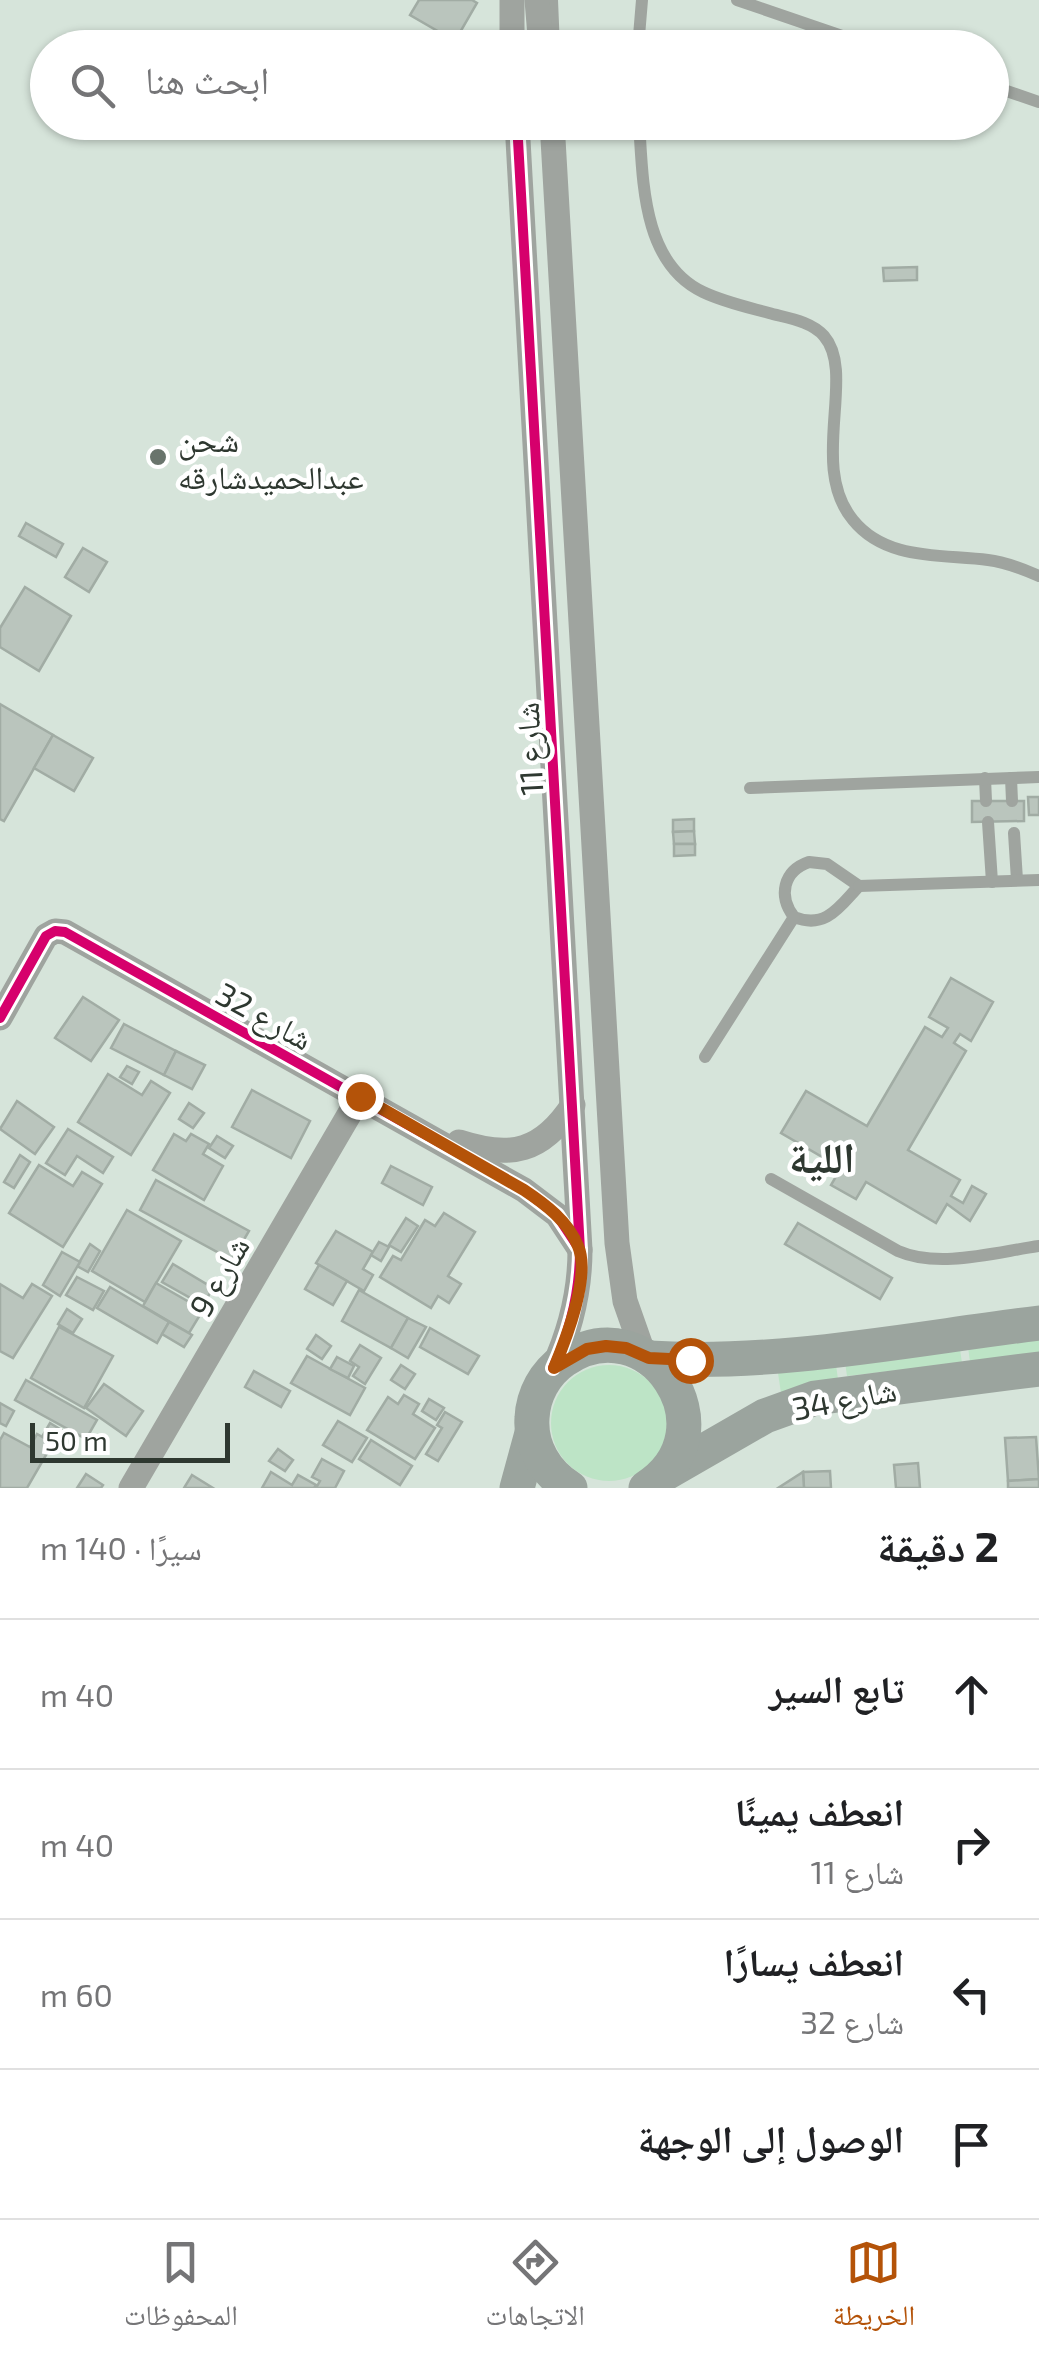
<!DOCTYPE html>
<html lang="ar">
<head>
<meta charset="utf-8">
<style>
  :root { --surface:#fff; --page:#f2f2f2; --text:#202124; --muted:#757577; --line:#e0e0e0; --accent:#b45309 }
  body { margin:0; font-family:"Exo 2","Noto Naskh Arabic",sans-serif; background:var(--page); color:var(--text); direction:rtl }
  .scale { position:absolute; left:30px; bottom:25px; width:200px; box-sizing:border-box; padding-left:10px; border:5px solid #2e3830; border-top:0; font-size:28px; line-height:35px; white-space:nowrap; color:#2e3830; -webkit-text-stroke:8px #fff; paint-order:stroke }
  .stop { position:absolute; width:30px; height:30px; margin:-22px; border:8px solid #b45309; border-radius:50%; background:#fff }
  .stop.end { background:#b45309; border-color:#fff; box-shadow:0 2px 10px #0008 }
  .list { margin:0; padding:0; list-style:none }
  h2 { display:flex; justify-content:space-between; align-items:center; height:130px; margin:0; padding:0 40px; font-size:42px }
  h2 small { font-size:32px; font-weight:400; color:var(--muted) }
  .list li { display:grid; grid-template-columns:65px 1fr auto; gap:30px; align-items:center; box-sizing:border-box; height:150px; padding:0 40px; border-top:2px solid var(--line) }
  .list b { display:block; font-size:38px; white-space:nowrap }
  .list p { margin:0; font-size:32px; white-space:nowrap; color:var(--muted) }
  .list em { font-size:32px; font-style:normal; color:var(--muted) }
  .icon { flex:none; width:55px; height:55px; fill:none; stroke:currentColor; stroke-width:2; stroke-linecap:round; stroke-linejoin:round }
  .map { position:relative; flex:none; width:1039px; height:1488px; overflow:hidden; direction:ltr }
  .search { position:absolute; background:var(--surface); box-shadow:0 2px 8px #0004; left:30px; right:30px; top:30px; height:110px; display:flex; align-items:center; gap:25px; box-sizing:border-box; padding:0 35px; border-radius:55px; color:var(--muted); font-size:38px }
  .sheet { height:730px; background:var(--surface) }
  nav { display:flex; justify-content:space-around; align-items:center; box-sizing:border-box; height:140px; border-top:2px solid var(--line); background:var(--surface); font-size:28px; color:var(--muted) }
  nav a { display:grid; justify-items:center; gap:5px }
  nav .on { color:var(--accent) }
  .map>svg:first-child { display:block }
  .green { fill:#bde4c6 }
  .building { fill:#bac5bd; stroke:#a1aca4; stroke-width:2.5 }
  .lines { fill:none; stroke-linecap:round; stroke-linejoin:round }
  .lane { stroke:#9fa49f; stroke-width:12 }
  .street { stroke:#9fa49f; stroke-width:25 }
  .secondary { stroke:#9ba49e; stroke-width:35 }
  .cycleway-casing { stroke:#fff; stroke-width:16 }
  .cycleway { stroke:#d6006c; stroke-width:10 }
  .route { stroke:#b45309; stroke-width:12 }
  .poi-dot { fill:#69746c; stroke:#fff; stroke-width:4 }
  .labels { text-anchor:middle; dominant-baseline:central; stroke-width:9; stroke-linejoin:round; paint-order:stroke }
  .poi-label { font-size:32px; fill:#2e3830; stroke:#fff; text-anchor:start }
  .street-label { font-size:32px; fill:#2e3830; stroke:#fff }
  .district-label { font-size:42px; font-weight:bold; fill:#2e3830; stroke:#fff }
</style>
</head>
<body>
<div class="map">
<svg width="1039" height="1488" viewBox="0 0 1039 1488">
  <rect width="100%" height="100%" fill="#d6e4da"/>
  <g class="green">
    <polygon points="1039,1339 1039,1353 970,1362 968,1347"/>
    <polygon points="960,1349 962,1363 847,1376 845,1362"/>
    <circle cx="609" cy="1423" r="58"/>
    <polygon points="836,1365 838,1379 781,1393 778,1373"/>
  </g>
  <g class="building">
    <polygon points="419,0 472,0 477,3 455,41 410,15"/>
    <polygon points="917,267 917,280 884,281 883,268"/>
    <polygon points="26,523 63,544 56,557 19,536"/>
    <polygon points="83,548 107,562 89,592 65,577"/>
    <polygon points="25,587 71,616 39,671 0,647 0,628"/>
    <polygon points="0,704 53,735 4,821 0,819"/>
    <polygon points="53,735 93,758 74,791 34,768"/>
    <polygon points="1028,797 1039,797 1039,815 1029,815"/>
    <polygon points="972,801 1024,801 1024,821 972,822"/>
    <polygon points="694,819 694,831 673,832 673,820"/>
    <polygon points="694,831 695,844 674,844 673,832"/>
    <polygon points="674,844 695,844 695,855 674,856"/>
    <polygon points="951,978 993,1002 971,1041 960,1034 954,1043 966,1051 908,1150 960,1180 951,1196 963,1203 972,1186 986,1194 970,1221 947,1204 936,1223 866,1182 856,1199 831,1185 841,1168 781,1133 806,1091 867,1126 925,1027 942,1037 948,1028 929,1017"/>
    <polygon points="83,997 119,1020 91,1061 55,1038"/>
    <polygon points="124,1024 176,1051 164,1075 111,1048"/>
    <polygon points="176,1051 205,1065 192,1089 164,1075"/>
    <polygon points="127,1066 139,1072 132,1084 120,1077"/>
    <polygon points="108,1074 142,1095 151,1081 170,1093 131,1155 78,1122"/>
    <polygon points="252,1090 310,1121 291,1158 232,1127"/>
    <polygon points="17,1101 54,1127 35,1154 0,1129"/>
    <polygon points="189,1103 204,1113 193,1128 179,1119"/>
    <polygon points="68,1129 113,1157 103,1173 77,1156 65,1175 46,1163"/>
    <polygon points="174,1134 186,1141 191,1134 209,1144 203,1154 223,1166 204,1200 153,1170"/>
    <polygon points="217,1136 233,1146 225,1158 209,1148"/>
    <polygon points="20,1155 30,1162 14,1188 4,1182"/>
    <polygon points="39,1165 73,1186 82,1172 102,1184 63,1247 9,1213"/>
    <polygon points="391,1166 432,1187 423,1205 382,1183"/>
    <polygon points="156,1180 249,1231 232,1260 140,1210"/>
    <polygon points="127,1210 181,1241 145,1302 92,1271"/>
    <polygon points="444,1213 475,1232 448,1276 461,1284 449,1303 438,1296 431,1308 380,1277 393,1256 401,1260 425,1220 435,1226"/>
    <polygon points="406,1218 418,1226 401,1252 389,1245"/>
    <polygon points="798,1223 892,1278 880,1299 785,1244"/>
    <polygon points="336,1231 373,1252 363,1269 373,1275 364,1291 316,1263"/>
    <polygon points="379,1242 389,1247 381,1261 371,1255"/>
    <polygon points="90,1244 100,1251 88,1272 77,1266"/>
    <polygon points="62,1252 80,1262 60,1296 43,1285"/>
    <polygon points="173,1264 213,1288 203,1305 162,1282"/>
    <polygon points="319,1265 347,1281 333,1305 305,1289"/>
    <polygon points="77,1277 104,1291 93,1310 66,1295"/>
    <polygon points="156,1283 203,1310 189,1333 143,1306"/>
    <polygon points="0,1284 23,1298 32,1284 52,1296 13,1358 0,1351"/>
    <polygon points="110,1287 169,1322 157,1343 97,1308"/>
    <polygon points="359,1290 408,1318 391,1348 342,1321"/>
    <polygon points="67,1309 82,1319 73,1333 58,1324"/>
    <polygon points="408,1318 426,1327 408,1358 391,1348"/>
    <polygon points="169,1322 192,1335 184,1347 162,1334"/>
    <polygon points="59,1327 113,1356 84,1408 31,1378"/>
    <polygon points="430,1328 479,1356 468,1374 420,1347"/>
    <polygon points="316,1335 331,1346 322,1359 307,1349"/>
    <polygon points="360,1345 381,1358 365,1384 353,1376 359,1367 350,1361"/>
    <polygon points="307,1356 365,1388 350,1415 291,1383"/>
    <polygon points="337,1357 354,1366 348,1378 330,1369"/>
    <polygon points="401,1365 415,1374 405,1389 391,1380"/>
    <polygon points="254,1371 290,1391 281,1407 245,1387"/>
    <polygon points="26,1380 97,1420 86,1439 15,1400"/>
    <polygon points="104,1384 143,1411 126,1436 86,1408"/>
    <polygon points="404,1395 419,1404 413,1414 435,1428 415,1459 367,1430 388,1397 398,1404"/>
    <polygon points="429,1399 444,1408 436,1420 422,1411"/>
    <polygon points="0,1403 14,1411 6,1426 0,1423"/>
    <polygon points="445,1412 462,1422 438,1461 426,1454 442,1428 437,1425"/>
    <polygon points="338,1421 367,1438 352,1462 323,1445"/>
    <polygon points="50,1423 63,1431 56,1443 43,1435"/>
    <polygon points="4,1433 30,1447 37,1434 53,1443 27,1488 0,1488 0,1440"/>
    <polygon points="1036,1437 1039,1479 1008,1481 1005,1438"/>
    <polygon points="371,1440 412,1466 400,1485 359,1459"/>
    <polygon points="278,1449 293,1460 285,1471 269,1461"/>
    <polygon points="322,1459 344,1471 335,1488 316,1488 320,1481 312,1477"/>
    <polygon points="918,1463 920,1488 896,1488 894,1465"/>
    <polygon points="830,1471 831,1488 804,1488 803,1472"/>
    <polygon points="271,1472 292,1485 298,1475 316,1485 314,1488 262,1488"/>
    <polygon points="803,1472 804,1488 778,1488"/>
    <polygon points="86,1474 103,1485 101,1488 77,1488"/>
    <polygon points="192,1475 213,1488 184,1488"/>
    <polygon points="1039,1479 1039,1488 1008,1488 1008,1481"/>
  </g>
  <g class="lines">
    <g class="lane">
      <polyline points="552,0 554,48"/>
      <polyline points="737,0 877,48"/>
      <polyline points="638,48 642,0"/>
      <polyline points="992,86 1039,102"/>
      <path d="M639 122C643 181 642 263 703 292 724 302 747 307 769 313 787 318 811 321 824 336 857 374 808 466 853 520 886 561 942 554 988 560 1006 562 1023 569 1039 576"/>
      <polyline points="985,778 986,801"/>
      <polyline points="1011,778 1012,801"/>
      <polyline points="750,788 1039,777"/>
      <polyline points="988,822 992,882"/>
      <polyline points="1014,833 1017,880"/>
      <path d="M809 862 827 864 859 886C840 906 826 930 794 917 778 896 783 871 809 862Z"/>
      <polyline points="859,886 1039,880"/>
      <polyline points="705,1057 794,917"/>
      <path d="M771 1179 898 1251C939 1269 996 1252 1039 1246"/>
    </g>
    <g class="street">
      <polyline points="537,0 541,48"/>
      <polyline points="512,48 512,0"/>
      <path d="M517 122 580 1250C580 1292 571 1329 553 1368"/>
      <polyline points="552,122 617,1243 625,1301 644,1355"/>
      <polyline points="0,1018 46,936 55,931 65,932 524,1190 557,1215 580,1250"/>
      <path d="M459 1142C511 1159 542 1152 573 1105"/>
      <polyline points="131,1488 360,1096"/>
    </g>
    <g class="secondary">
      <path d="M649 1358C779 1366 910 1339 1039 1323"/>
      <polyline points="666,1473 765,1416 815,1398 1039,1369"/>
      <polyline points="517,1488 532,1433"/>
      <path d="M570 1488C546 1473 530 1447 532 1418 533 1395 545 1373 564 1360 648 1302 736 1430 646 1488"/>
    </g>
    <g class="cycleway-casing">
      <g id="cycleway">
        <path d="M517 122 580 1250C580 1292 571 1329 553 1368"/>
        <polyline points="0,1018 46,936 55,931 65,932 524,1190 557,1215 580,1250"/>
      </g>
    </g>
    <use href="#cycleway" class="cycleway"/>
  </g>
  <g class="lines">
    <path class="route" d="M360 1096 524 1190C545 1204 568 1221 578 1246 591 1276 566 1339 554 1368L587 1349 606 1346 626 1348 649 1358 690 1360"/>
  </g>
  <circle class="poi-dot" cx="158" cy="457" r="10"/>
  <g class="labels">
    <g class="poi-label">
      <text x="178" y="439">شحن<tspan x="178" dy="37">عبدالحميدشارقه</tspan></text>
    </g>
    <g class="street-label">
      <text transform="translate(528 749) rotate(-93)">شارع 11</text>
      <text transform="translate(265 1015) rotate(29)">شارع 32</text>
      <text transform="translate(218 1276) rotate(-60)">شارع 9</text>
      <text transform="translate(844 1398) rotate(-11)">شارع 34</text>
    </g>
    <g class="district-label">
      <text x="822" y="1156">اللية</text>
    </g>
  </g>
</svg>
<div class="scale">50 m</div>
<div class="stop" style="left:690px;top:1360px"></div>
<div class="stop end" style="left:360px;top:1096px"></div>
<div class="search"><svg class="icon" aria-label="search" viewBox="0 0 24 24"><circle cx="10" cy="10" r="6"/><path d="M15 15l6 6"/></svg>ابحث هنا</div>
</div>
<section class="sheet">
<h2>2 دقيقة<small>سيرًا · 140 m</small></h2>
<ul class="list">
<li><svg class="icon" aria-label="ahead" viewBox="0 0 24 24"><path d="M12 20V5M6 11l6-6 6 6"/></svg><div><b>تابع السير</b></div><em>40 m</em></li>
<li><svg class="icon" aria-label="right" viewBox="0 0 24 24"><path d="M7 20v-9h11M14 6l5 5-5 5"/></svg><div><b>انعطف يمينًا</b><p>شارع 11</p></div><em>40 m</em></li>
<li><svg class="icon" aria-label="left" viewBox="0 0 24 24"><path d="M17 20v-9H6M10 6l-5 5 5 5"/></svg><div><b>انعطف يسارًا</b><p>شارع 32</p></div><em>60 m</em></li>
<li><svg class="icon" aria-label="arrive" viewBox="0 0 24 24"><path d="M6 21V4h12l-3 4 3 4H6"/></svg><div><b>الوصول إلى الوجهة</b></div></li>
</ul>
</section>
<nav>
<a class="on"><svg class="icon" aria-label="map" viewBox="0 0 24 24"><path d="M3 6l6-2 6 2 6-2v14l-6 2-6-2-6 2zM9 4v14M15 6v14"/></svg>الخريطة</a>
<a><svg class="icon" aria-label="directions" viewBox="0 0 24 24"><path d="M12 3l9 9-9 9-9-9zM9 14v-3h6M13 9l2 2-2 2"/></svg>الاتجاهات</a>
<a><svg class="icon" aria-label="saved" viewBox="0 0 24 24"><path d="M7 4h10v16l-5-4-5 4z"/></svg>المحفوظات</a>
</nav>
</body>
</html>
